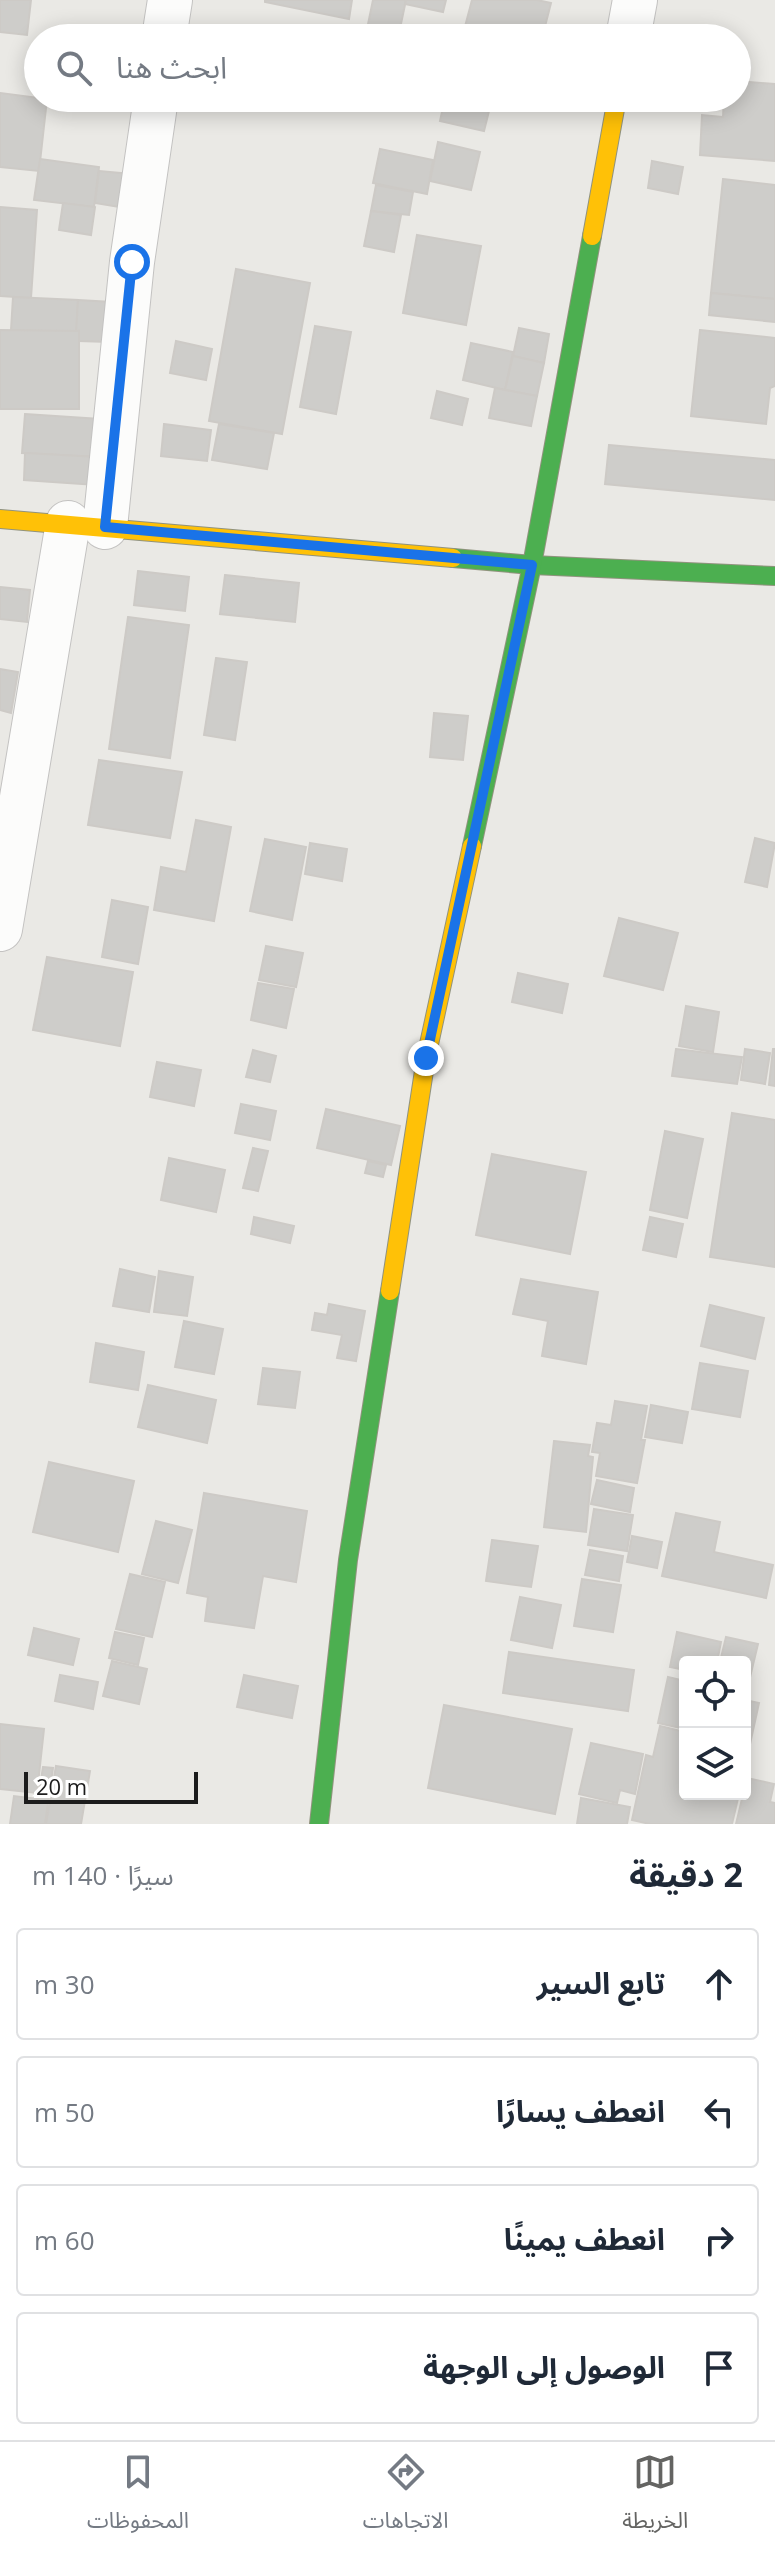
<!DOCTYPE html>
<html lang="ar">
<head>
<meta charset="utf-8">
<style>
  :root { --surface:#fff; --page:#f2f2f3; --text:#1f2937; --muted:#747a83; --line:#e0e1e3; --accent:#646462 }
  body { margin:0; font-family:"Open Sans","Noto Sans Arabic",sans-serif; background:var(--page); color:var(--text); direction:rtl }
  .controls { position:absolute; right:24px; bottom:24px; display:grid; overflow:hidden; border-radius:8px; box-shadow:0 4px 20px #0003 }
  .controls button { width:72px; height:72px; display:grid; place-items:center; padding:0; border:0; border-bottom:2px solid var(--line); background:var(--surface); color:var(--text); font:40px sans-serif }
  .scale { position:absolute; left:24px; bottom:20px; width:174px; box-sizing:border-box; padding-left:8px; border:4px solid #1c1c1c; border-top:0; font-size:22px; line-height:28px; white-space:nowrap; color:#1c1c1c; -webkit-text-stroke:6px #fff; paint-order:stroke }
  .stop { position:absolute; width:24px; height:24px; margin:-18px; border:6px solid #1a73e8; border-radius:50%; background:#fff }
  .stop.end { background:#1a73e8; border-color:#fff; box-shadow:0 2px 8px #0008 }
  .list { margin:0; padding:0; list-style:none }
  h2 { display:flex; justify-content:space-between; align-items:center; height:104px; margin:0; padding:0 32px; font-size:34px }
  h2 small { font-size:26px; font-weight:400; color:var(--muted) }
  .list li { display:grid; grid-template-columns:52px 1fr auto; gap:24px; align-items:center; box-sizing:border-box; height:112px; margin:0 16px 16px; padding:0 16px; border:2px solid var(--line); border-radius:8px }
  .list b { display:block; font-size:30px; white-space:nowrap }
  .list em { font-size:26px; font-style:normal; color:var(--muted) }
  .icon { flex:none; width:44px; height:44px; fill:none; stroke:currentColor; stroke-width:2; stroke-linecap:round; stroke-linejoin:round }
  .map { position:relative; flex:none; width:775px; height:1824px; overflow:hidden; direction:ltr }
  .search { position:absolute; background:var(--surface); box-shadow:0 4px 20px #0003; left:24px; right:24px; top:24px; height:88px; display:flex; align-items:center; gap:20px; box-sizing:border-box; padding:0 28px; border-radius:44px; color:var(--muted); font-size:30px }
  .sheet { height:616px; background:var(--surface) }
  nav { display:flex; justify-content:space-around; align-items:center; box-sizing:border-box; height:112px; border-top:2px solid var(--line); background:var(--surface); font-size:22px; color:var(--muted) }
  nav a { display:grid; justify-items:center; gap:4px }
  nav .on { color:var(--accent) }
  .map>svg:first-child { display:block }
  .building { fill:#cecdca; stroke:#cdcac6; stroke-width:2 }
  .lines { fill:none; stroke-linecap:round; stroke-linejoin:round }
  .street-casing { stroke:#c3c2c1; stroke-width:46 }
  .fast-casing { stroke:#91937e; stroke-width:20 }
  .slow-casing { stroke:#91937e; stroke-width:20 }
  .street { stroke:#fcfcfb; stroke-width:44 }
  .fast { stroke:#4caf50; stroke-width:18 }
  .slow { stroke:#ffc107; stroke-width:18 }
  .route { stroke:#1a73e8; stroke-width:10 }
</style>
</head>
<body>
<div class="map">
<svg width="775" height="1824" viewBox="0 0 775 1824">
  <rect width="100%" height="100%" fill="#eae9e5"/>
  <g class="building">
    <polygon points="0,0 31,0 27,35 0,32"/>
    <polygon points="265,0 352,0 349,19 265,2"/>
    <polygon points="373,0 406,0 398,38 366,34"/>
    <polygon points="406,0 446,0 443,12 405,4"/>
    <polygon points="472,0 537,0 551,3 542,38 462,38"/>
    <polygon points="737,81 775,84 775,161 700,155 702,115 723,117 724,98 737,98"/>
    <polygon points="0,93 47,99 39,171 0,167"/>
    <polygon points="445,98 492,99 484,131 440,121"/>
    <polygon points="438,142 480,152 471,190 430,181"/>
    <polygon points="380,149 433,160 427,194 373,183"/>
    <polygon points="40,159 99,167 94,207 34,200"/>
    <polygon points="652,161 683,167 678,194 648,188"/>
    <polygon points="99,171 131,174 126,208 95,203"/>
    <polygon points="723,179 775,185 775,299 711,293"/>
    <polygon points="376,185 413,192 409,215 371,211"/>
    <polygon points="63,203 95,207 91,235 59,230"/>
    <polygon points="0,207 37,210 31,298 0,296"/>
    <polygon points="371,211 401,215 394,252 364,246"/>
    <polygon points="417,235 481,246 466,325 403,313"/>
    <polygon points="236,269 310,283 282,434 209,421"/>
    <polygon points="711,293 775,299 775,322 709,315"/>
    <polygon points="13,297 78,300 77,332 11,330"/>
    <polygon points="78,300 112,302 109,342 79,341 79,331 76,332"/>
    <polygon points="315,326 351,332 336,414 300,407"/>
    <polygon points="519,328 549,334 544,363 513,356"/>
    <polygon points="0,330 79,331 79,409 0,409"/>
    <polygon points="700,330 775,338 775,386 770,388 766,424 691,416"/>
    <polygon points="176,341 212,349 206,380 170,373"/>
    <polygon points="471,343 513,352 505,390 463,380"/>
    <polygon points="513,356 544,363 537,396 505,390"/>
    <polygon points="495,388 537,396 531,426 489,418"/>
    <polygon points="437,391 468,399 462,425 431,418"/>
    <polygon points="25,414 100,419 98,457 22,453"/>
    <polygon points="164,424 211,430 207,461 161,456"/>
    <polygon points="219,424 274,433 267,469 212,460"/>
    <polygon points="609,445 775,460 775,500 605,484"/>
    <polygon points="25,453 98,457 96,485 24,480"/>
    <polygon points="138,571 189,577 185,611 134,605"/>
    <polygon points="225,575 299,583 295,622 220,614"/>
    <polygon points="0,587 30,590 27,622 0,619"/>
    <polygon points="128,617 189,625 170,758 109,749"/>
    <polygon points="216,658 247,662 235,740 204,735"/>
    <polygon points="0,669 18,672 11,713 0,710"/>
    <polygon points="434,713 468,716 463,760 430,757"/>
    <polygon points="99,760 182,772 170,838 88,825"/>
    <polygon points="196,820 231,827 214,921 154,910 161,867 186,872"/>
    <polygon points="755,838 775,843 767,887 745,882"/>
    <polygon points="265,839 306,847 292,920 250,911"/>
    <polygon points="310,843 347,849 342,881 305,874"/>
    <polygon points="112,900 148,907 138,964 102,957"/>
    <polygon points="619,918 678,933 663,990 604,976"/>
    <polygon points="266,946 303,953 296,987 259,980"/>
    <polygon points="47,957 133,972 120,1046 33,1030"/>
    <polygon points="518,973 568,984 562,1013 512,1002"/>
    <polygon points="258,983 294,989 286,1028 251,1020"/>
    <polygon points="686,1006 719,1012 713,1052 679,1046"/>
    <polygon points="676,1049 742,1057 737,1084 672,1076"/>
    <polygon points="745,1049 770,1053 765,1084 741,1080"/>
    <polygon points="773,1049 775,1049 775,1086 769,1085"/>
    <polygon points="253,1050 276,1056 270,1082 246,1077"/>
    <polygon points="157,1062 201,1070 194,1106 150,1097"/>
    <polygon points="241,1104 276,1111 270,1140 235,1133"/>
    <polygon points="326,1109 400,1126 391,1165 317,1148"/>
    <polygon points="732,1113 775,1120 775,1267 710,1257"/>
    <polygon points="665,1131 703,1139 687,1218 650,1210"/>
    <polygon points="253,1148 268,1151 258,1191 243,1188"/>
    <polygon points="492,1154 586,1172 570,1254 476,1235"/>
    <polygon points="169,1158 225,1170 216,1212 161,1200"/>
    <polygon points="368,1161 386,1165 383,1177 365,1173"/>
    <polygon points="254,1217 294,1226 290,1243 251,1234"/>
    <polygon points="650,1217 683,1224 676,1257 643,1250"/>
    <polygon points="120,1269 155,1277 149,1312 113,1306"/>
    <polygon points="159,1271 193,1277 187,1316 154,1312"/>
    <polygon points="521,1279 598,1292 586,1364 542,1356 548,1321 513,1314"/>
    <polygon points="329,1304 365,1311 356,1361 337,1358 342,1335 312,1330 315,1313 327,1315"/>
    <polygon points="710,1305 764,1318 755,1359 701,1346"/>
    <polygon points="184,1321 223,1329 214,1374 175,1367"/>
    <polygon points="96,1343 144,1352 138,1390 90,1382"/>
    <polygon points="700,1363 748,1371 740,1417 692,1409"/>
    <polygon points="263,1368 300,1372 295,1408 258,1404"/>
    <polygon points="148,1385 216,1400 207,1443 138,1427"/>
    <polygon points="615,1401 647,1406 641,1440 645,1440 637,1483 596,1476 600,1453 592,1452 597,1423 611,1425"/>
    <polygon points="651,1405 688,1412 682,1443 645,1437"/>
    <polygon points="554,1441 590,1445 588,1456 593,1457 586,1532 544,1527"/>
    <polygon points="49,1462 134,1481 118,1552 33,1532"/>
    <polygon points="597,1480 634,1488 630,1512 591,1504"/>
    <polygon points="204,1493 307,1511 296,1582 263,1576 254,1628 205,1621 208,1597 187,1593"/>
    <polygon points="594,1509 633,1515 627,1551 588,1545"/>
    <polygon points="676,1513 720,1522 714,1552 773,1565 766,1598 662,1576"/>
    <polygon points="156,1521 192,1530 178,1583 142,1574"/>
    <polygon points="632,1536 662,1542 657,1568 627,1562"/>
    <polygon points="492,1540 538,1546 531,1587 486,1581"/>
    <polygon points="590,1550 623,1556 619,1581 585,1575"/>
    <polygon points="130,1574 165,1582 152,1637 116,1629"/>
    <polygon points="582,1579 621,1585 613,1632 574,1626"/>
    <polygon points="520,1597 561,1605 552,1648 511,1640"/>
    <polygon points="34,1628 79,1639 73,1665 28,1655"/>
    <polygon points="115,1632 144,1638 138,1665 109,1658"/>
    <polygon points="677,1632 721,1642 717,1662 685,1662 685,1670 670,1667"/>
    <polygon points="726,1637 758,1644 746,1694 745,1662 720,1662"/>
    <polygon points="509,1652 634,1670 628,1711 503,1693"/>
    <polygon points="112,1661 147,1669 139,1704 103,1696"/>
    <polygon points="60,1675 98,1682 93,1709 55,1701"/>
    <polygon points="244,1675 298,1686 292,1718 237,1707"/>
    <polygon points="668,1677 685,1681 685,1729 658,1723"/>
    <polygon points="745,1700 759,1703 745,1767"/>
    <polygon points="444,1705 572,1729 555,1814 428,1788"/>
    <polygon points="0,1724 44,1729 37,1793 0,1789"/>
    <polygon points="660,1726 685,1732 685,1794 739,1794 732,1824 650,1824 632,1820 646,1755 653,1757"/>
    <polygon points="591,1743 643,1754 635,1794 620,1790 617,1803 579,1794"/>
    <polygon points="56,1766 90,1771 81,1824 46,1824"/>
    <polygon points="43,1767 53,1768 45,1824 10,1824 14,1796 38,1799"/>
    <polygon points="747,1778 774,1784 770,1802 775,1803 775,1824 736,1824"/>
    <polygon points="581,1798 630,1807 627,1824 577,1824"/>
  </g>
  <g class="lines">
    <g class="street-casing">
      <g id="street">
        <polyline points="164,38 170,0"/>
        <polyline points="628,38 635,0"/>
        <polyline points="105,527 132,262 156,98"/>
        <polyline points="0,929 68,523"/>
      </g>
    </g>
    <g class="fast-casing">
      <g id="fast">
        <polyline points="453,558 532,565 775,576"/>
        <polyline points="472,846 532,565 592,236"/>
        <polyline points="319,1824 348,1560 390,1291"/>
      </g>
    </g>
    <g class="slow-casing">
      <g id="slow">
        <polyline points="592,236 617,98"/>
        <polyline points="0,519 453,558"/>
        <polyline points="390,1291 426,1058 472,846"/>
      </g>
    </g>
    <use href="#street" class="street"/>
    <use href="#fast" class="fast"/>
    <use href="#slow" class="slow"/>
  </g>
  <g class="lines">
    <polyline class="route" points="132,262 105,527 532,565 426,1058"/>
  </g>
</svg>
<div class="controls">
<button><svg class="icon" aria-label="locate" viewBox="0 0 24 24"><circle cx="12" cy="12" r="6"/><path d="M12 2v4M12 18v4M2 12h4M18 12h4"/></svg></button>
<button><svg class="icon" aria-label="layers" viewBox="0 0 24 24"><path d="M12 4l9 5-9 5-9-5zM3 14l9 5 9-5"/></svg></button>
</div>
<div class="scale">20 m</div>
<div class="stop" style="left:132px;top:262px"></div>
<div class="stop end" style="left:426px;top:1058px"></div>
<div class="search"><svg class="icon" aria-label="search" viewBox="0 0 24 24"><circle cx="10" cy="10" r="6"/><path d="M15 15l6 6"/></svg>ابحث هنا</div>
</div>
<section class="sheet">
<h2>2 دقيقة<small>سيرًا · 140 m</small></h2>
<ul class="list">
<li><svg class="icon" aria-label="ahead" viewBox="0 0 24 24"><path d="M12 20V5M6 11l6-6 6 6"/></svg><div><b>تابع السير</b></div><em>30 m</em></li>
<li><svg class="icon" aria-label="left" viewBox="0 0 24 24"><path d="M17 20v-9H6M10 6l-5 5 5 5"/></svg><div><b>انعطف يسارًا</b></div><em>50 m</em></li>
<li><svg class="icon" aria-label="right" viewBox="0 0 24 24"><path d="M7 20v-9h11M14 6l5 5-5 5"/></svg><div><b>انعطف يمينًا</b></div><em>60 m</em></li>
<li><svg class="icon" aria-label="arrive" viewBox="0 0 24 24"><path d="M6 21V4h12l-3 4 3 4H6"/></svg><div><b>الوصول إلى الوجهة</b></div></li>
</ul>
</section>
<nav>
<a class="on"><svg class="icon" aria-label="map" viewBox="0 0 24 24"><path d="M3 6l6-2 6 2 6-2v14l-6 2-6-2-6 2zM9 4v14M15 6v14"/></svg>الخريطة</a>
<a><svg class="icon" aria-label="directions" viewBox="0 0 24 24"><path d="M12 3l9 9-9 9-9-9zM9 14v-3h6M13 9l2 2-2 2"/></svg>الاتجاهات</a>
<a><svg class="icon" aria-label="saved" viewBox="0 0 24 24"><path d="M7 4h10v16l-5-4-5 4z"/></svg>المحفوظات</a>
</nav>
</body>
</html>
